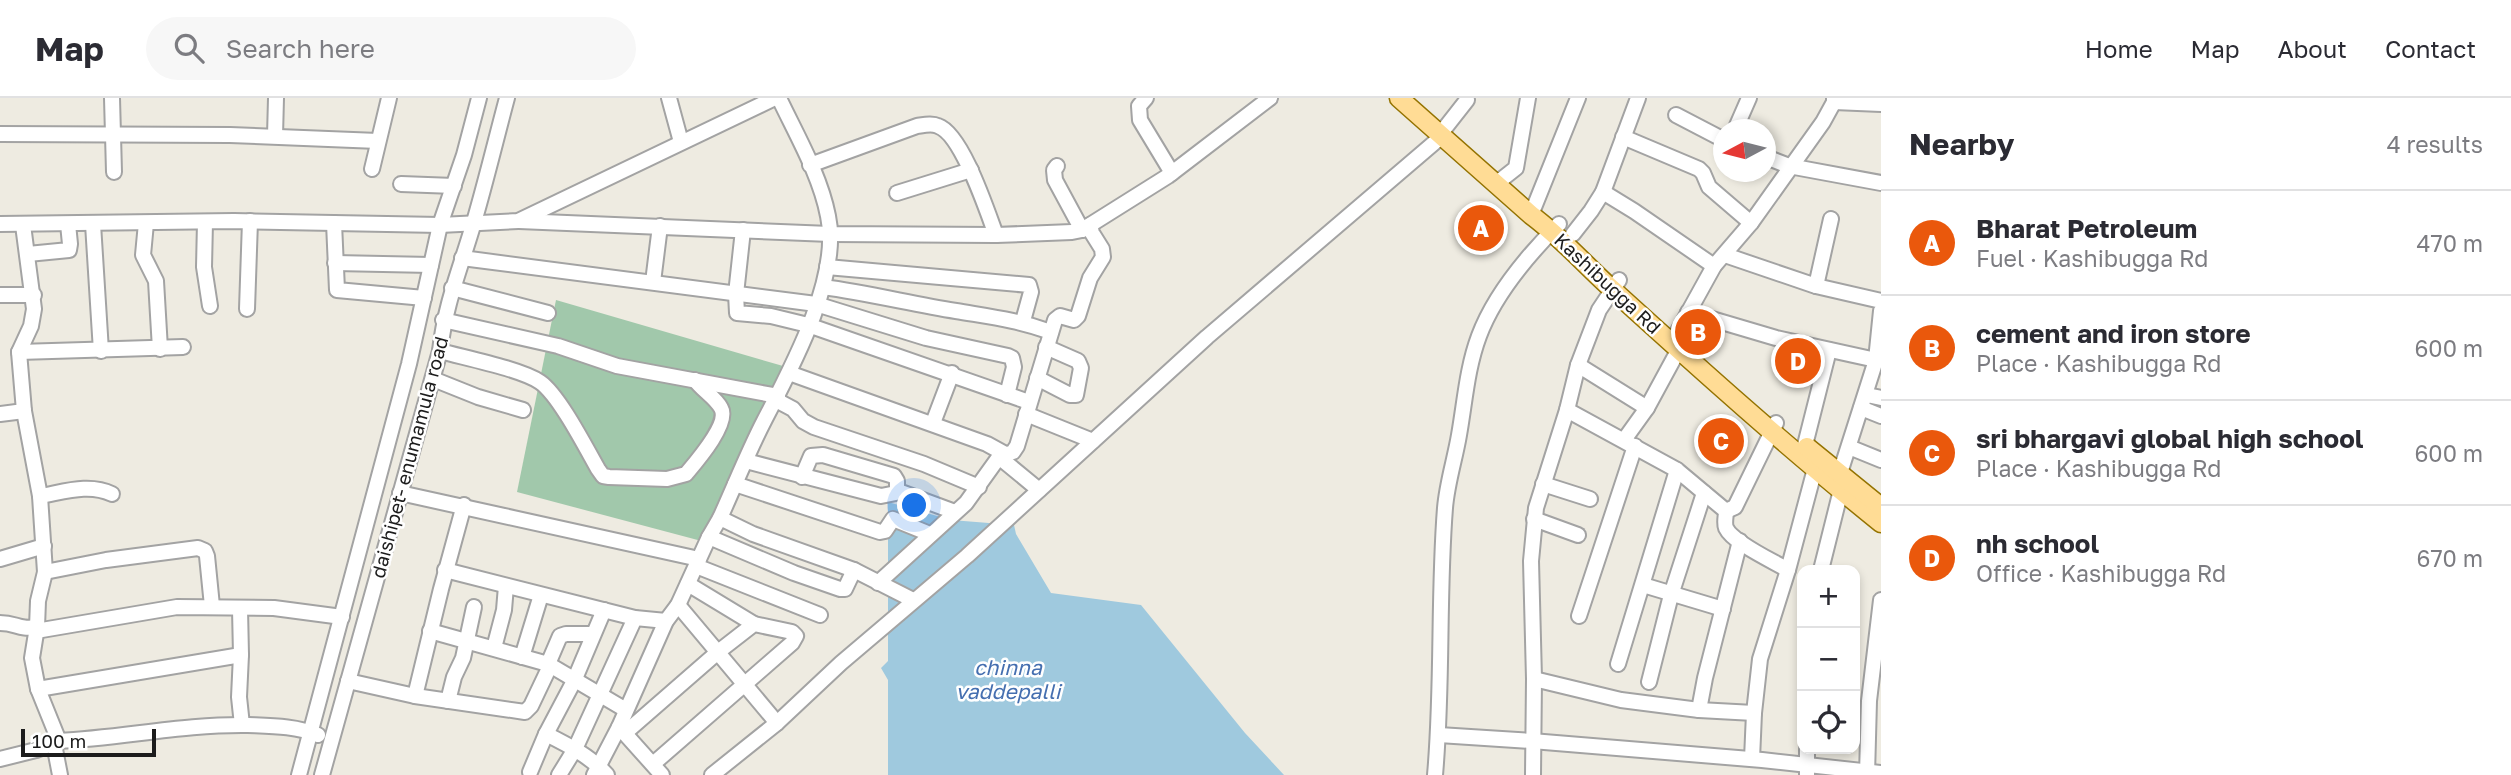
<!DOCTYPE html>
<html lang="en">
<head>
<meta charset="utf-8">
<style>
  :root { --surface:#fff; --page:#f7f7f7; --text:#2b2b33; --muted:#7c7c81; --line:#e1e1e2; --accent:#ea580c }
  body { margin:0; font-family:"Golos Text",sans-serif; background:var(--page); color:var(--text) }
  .controls { position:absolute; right:21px; bottom:21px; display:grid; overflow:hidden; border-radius:14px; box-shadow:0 4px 10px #0003 }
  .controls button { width:63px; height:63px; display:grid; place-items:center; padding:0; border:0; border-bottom:2px solid var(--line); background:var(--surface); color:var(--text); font:35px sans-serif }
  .compass { position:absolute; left:1713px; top:21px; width:63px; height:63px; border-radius:50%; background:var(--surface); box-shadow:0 4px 10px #0003; rotate:263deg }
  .scale { position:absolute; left:21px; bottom:18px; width:135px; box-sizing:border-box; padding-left:7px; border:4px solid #1c1c1c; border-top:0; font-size:19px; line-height:24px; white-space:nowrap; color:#1c1c1c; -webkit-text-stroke:5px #fff; paint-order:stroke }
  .you { position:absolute; left:915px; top:408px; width:24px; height:24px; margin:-18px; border:5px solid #fff; border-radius:50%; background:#1a73e8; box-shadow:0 0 0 10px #1a73e833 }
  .badge { display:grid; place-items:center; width:46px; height:46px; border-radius:50%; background:var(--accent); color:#fff; font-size:23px; font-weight:700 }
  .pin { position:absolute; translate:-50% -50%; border:4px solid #fff; box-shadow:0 2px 7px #0006 }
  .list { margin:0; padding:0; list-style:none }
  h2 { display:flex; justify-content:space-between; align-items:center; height:91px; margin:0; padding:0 28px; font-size:30px }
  h2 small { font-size:23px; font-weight:400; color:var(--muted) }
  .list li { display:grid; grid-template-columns:46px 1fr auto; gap:21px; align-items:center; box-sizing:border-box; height:105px; padding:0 28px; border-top:2px solid var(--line) }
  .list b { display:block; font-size:26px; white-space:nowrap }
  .list p { margin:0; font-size:23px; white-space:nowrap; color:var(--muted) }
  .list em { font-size:23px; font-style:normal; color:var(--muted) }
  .icon { flex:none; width:38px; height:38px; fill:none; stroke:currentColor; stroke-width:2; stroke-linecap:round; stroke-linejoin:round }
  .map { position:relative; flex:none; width:1881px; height:677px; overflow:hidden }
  header { display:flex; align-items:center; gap:42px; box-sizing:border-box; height:98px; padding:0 35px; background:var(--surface); border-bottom:2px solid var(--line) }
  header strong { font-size:33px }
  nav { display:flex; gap:38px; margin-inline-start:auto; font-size:24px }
  .search { width:490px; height:63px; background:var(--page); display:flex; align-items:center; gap:18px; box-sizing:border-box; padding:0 24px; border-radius:38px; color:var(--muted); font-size:26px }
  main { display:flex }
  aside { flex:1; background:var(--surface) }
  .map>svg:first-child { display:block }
  .cemetery { fill:#a1c8ab }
  .water { fill:#9fc9de }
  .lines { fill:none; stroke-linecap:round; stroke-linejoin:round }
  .minor-casing { stroke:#a3a3a3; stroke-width:18 }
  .major-casing { stroke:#947300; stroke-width:21 }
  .minor { stroke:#fff; stroke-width:14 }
  .major { stroke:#ffdc95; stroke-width:18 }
  .labels { text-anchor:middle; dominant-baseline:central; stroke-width:5; stroke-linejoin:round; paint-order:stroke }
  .street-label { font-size:19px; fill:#1c1c1c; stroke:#fff }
  .water-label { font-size:21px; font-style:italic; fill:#456fb0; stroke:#fff }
</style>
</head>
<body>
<header>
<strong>Map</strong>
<div class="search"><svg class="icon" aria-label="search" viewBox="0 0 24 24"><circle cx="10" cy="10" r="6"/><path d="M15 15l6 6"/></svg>Search here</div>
<nav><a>Home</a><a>Map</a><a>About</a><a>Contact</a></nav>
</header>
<main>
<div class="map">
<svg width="1881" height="677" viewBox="0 0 1881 677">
  <rect width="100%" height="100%" fill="#eeebe1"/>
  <polygon class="cemetery" points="556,202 783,268 709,445 517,394"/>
  <polygon class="water" points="888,404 951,422 1014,427 1016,436 1051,495 1141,507 1245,635 1284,677 888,677 888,582 881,570 888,563"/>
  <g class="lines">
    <g class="minor-casing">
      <g id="minor">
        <polyline points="112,0 114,74"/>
        <polyline points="669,0 681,44"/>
        <polyline points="1146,0 1139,8 1140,22 1172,75"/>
        <polyline points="1834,4 1881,6"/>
        <polyline points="1676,17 1724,42"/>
        <polyline points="1445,30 1467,2"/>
        <polyline points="1735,32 1749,0"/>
        <polyline points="0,36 230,37 378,43"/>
        <polyline points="275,38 276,0"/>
        <polyline points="1623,39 1699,71 1703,75 1709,89 1751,125"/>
        <polyline points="1766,59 1789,68 1881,85"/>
        <path d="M810 67 917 28C924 27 932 25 938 28 962 36 987 113 996 137"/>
        <polyline points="1057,68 1054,72 1055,82 1082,132"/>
        <polyline points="372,71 389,0"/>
        <polyline points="1497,85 1516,70 1528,0"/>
        <polyline points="401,86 454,88"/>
        <polyline points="1603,94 1634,113 1714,168"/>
        <polyline points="897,95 971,72"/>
        <polyline points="1531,117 1578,0"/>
        <polyline points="519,123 830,136 996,137 1072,134 1082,132 1168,78 1270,0"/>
        <polyline points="205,124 204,169 210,208"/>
        <polyline points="146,125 143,157 156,183 160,251"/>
        <polyline points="334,125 337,192 424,200"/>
        <polyline points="0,126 234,123 440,127 518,123 775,0"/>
        <polyline points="93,126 101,253"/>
        <polyline points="743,132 736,196 737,215 771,218 808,227 1029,304"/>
        <polyline points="1573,136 1591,113 1603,94 1638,0"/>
        <polyline points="28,156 69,152 70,146 68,126"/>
        <polyline points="1725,157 1816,188 1881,203"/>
        <polyline points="462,160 816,206 926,240 1008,258 1012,260 1014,269 1007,297"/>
        <polyline points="335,165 431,167"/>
        <polyline points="827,169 1029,187 1031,194 1023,223"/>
        <polyline points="653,184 660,128"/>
        <polyline points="1816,188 1831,121"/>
        <path d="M823 189C868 195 912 206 956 213 991 219 1018 222 1051 234"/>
        <polyline points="452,190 548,215"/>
        <polyline points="0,197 34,197"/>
        <polyline points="247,211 250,123"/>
        <polyline points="1688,214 1776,240 1876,262"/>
        <polyline points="443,222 558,248 617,268 778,298"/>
        <polyline points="1672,244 1714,168 1751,125 1823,24 1834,4 1834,0"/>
        <path d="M440 253C465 260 521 271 540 284 559 297 586 350 598 371L603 378 609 379 667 381 686 376C696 364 730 325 721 310 715 299 702 292 695 282"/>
        <polyline points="19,254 183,249"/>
        <polyline points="1578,267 1647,310"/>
        <polyline points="789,275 987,346 1007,357"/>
        <polyline points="1037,280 1070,297 1076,297 1081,270 1078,263 1046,249"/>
        <polyline points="433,281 478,299 523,312"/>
        <polyline points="1867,297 1881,300"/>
        <polyline points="776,302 793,311 803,323 814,329 924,366 979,389"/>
        <polyline points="1861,310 1881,318"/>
        <path d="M1567 312 1677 372 1726 413C1726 418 1724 425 1726 430 1733 445 1773 463 1788 472"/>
        <polyline points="0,316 24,313"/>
        <polyline points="1026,316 1093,343"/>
        <polyline points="933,325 952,275"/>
        <polyline points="1624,342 1647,310 1679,251"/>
        <polyline points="1805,347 1829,252"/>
        <polyline points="1849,349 1881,362"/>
        <polyline points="999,359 1039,392"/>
        <polyline points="746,363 881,398 901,394 955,414"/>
        <polyline points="802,379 811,358 823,357 894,378 897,383 897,393"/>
        <polyline points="735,386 880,434 885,433 893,421 930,436"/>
        <polyline points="1543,386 1590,401"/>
        <polyline points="400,395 699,461"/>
        <path d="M40 398C64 394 89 385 112 396"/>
        <polyline points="1726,413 1735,409 1776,325"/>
        <polyline points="720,420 753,436 854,472 913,502"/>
        <polyline points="1534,421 1578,437"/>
        <polyline points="709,439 794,475 840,491 845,491 854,472"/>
        <polyline points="0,461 44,448"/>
        <polyline points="696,468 820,517"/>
        <polyline points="445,472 635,520 666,523"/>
        <polyline points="1821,472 1841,392 1840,375 1876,262 1881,213"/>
        <polyline points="45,474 106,462 198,450 205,453 207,458 212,508"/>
        <polyline points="878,485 966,405 999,359 1013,354 1017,348 1055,222 1060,218 1074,222 1078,218 1090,180 1103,159 1102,151 1092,135 1090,127"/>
        <polyline points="688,486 754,526"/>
        <polyline points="1643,487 1723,511"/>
        <polyline points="678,507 777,625"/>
        <polyline points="240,511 241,557"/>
        <polyline points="1579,518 1635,348"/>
        <path d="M0 525C17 525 18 532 37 529"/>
        <polyline points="36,533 177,509 274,510 342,519"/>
        <polyline points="430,533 548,566 626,612"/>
        <polyline points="494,550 504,512 506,488"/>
        <polyline points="522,559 541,497"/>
        <polyline points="548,566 560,538 566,536 593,536"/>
        <polyline points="1618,566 1677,372"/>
        <polyline points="1534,581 1621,602 1699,612 1754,615"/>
        <polyline points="348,583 415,598 525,614 531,608 550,568"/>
        <polyline points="1649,584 1671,497 1704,395"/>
        <polyline points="38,591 241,557 239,599 242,627"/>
        <polyline points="415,598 441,491 464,407"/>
        <polyline points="448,603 454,579 463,560 474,509"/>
        <polyline points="1699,612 1705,580 1740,443"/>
        <polyline points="619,629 662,677"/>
        <polyline points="625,635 718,554 754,526 792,534 796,538 792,545 653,666"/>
        <path d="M546 636C568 647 590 658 607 677"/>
        <polyline points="1439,637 1532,643 1762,662 1881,675"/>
        <path d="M59 643C122 640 184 626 248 627 272 628 296 628 318 637"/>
        <polyline points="54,646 60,677"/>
        <polyline points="0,661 36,652 59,643 38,591 32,560 37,529 38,503 45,474 40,398 24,313 19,254 31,228 34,211 23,127"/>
        <polyline points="1752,661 1754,615 1760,561 1788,472 1817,363"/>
        <polyline points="530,674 546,636 574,583 604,512"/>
        <polyline points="1807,676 1807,651"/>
        <polyline points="299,677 409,266 440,127 464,57 479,0"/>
        <path d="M322 677 440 253C445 206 461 169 474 124 486 83 496 41 507 0"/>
        <polyline points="559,677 575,651 635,520"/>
        <path d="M594 677 619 629 666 523 678 507 709 439 720 420C735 387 748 354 764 323 792 269 841 179 828 118 820 77 797 38 779 0"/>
        <polyline points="712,677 777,625 841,565 967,458 1207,239 1441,39"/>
        <path d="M1435 677C1443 588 1438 499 1445 410 1447 385 1455 361 1459 337 1465 303 1467 270 1479 238 1495 195 1528 157 1559 126"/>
        <polyline points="1533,677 1534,581 1531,463 1536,410 1567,312 1578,267 1599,212 1619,182"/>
        <polyline points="1867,677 1869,603 1881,502"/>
      </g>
    </g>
    <g class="major-casing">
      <g id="major">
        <path d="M1399 0 1531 117C1561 139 1586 168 1614 193 1701 272 1789 351 1881 425"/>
        <polyline points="1807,349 1881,409"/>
      </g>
    </g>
    <use href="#minor" class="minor"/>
    <use href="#major" class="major"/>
  </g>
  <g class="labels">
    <g class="street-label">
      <text transform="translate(1608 185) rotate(43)">Kashibugga Rd</text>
      <text transform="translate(409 359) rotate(-75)">daishipet- enumamula road</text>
    </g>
    <g class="water-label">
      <text x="1008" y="569">chinna<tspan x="1008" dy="24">vaddepalli</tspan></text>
    </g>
  </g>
</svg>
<div class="controls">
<button>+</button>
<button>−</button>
<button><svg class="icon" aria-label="locate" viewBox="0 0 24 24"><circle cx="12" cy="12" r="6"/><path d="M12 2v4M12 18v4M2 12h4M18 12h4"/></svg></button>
</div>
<svg class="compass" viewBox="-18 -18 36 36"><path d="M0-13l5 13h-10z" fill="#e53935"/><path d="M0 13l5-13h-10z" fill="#7c7c81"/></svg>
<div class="scale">100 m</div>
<div class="you"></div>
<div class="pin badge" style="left:1481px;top:130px">A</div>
<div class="pin badge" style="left:1698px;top:234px">B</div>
<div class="pin badge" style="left:1721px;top:343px">C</div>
<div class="pin badge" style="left:1798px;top:263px">D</div>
</div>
<aside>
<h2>Nearby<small>4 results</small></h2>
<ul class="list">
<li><span class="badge">A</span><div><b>Bharat Petroleum</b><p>Fuel · Kashibugga Rd</p></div><em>470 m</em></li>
<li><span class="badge">B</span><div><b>cement and iron store</b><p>Place · Kashibugga Rd</p></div><em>600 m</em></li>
<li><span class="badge">C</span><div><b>sri bhargavi global high school</b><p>Place · Kashibugga Rd</p></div><em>600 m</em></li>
<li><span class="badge">D</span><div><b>nh school</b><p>Office · Kashibugga Rd</p></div><em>670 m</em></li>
</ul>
</aside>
</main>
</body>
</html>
